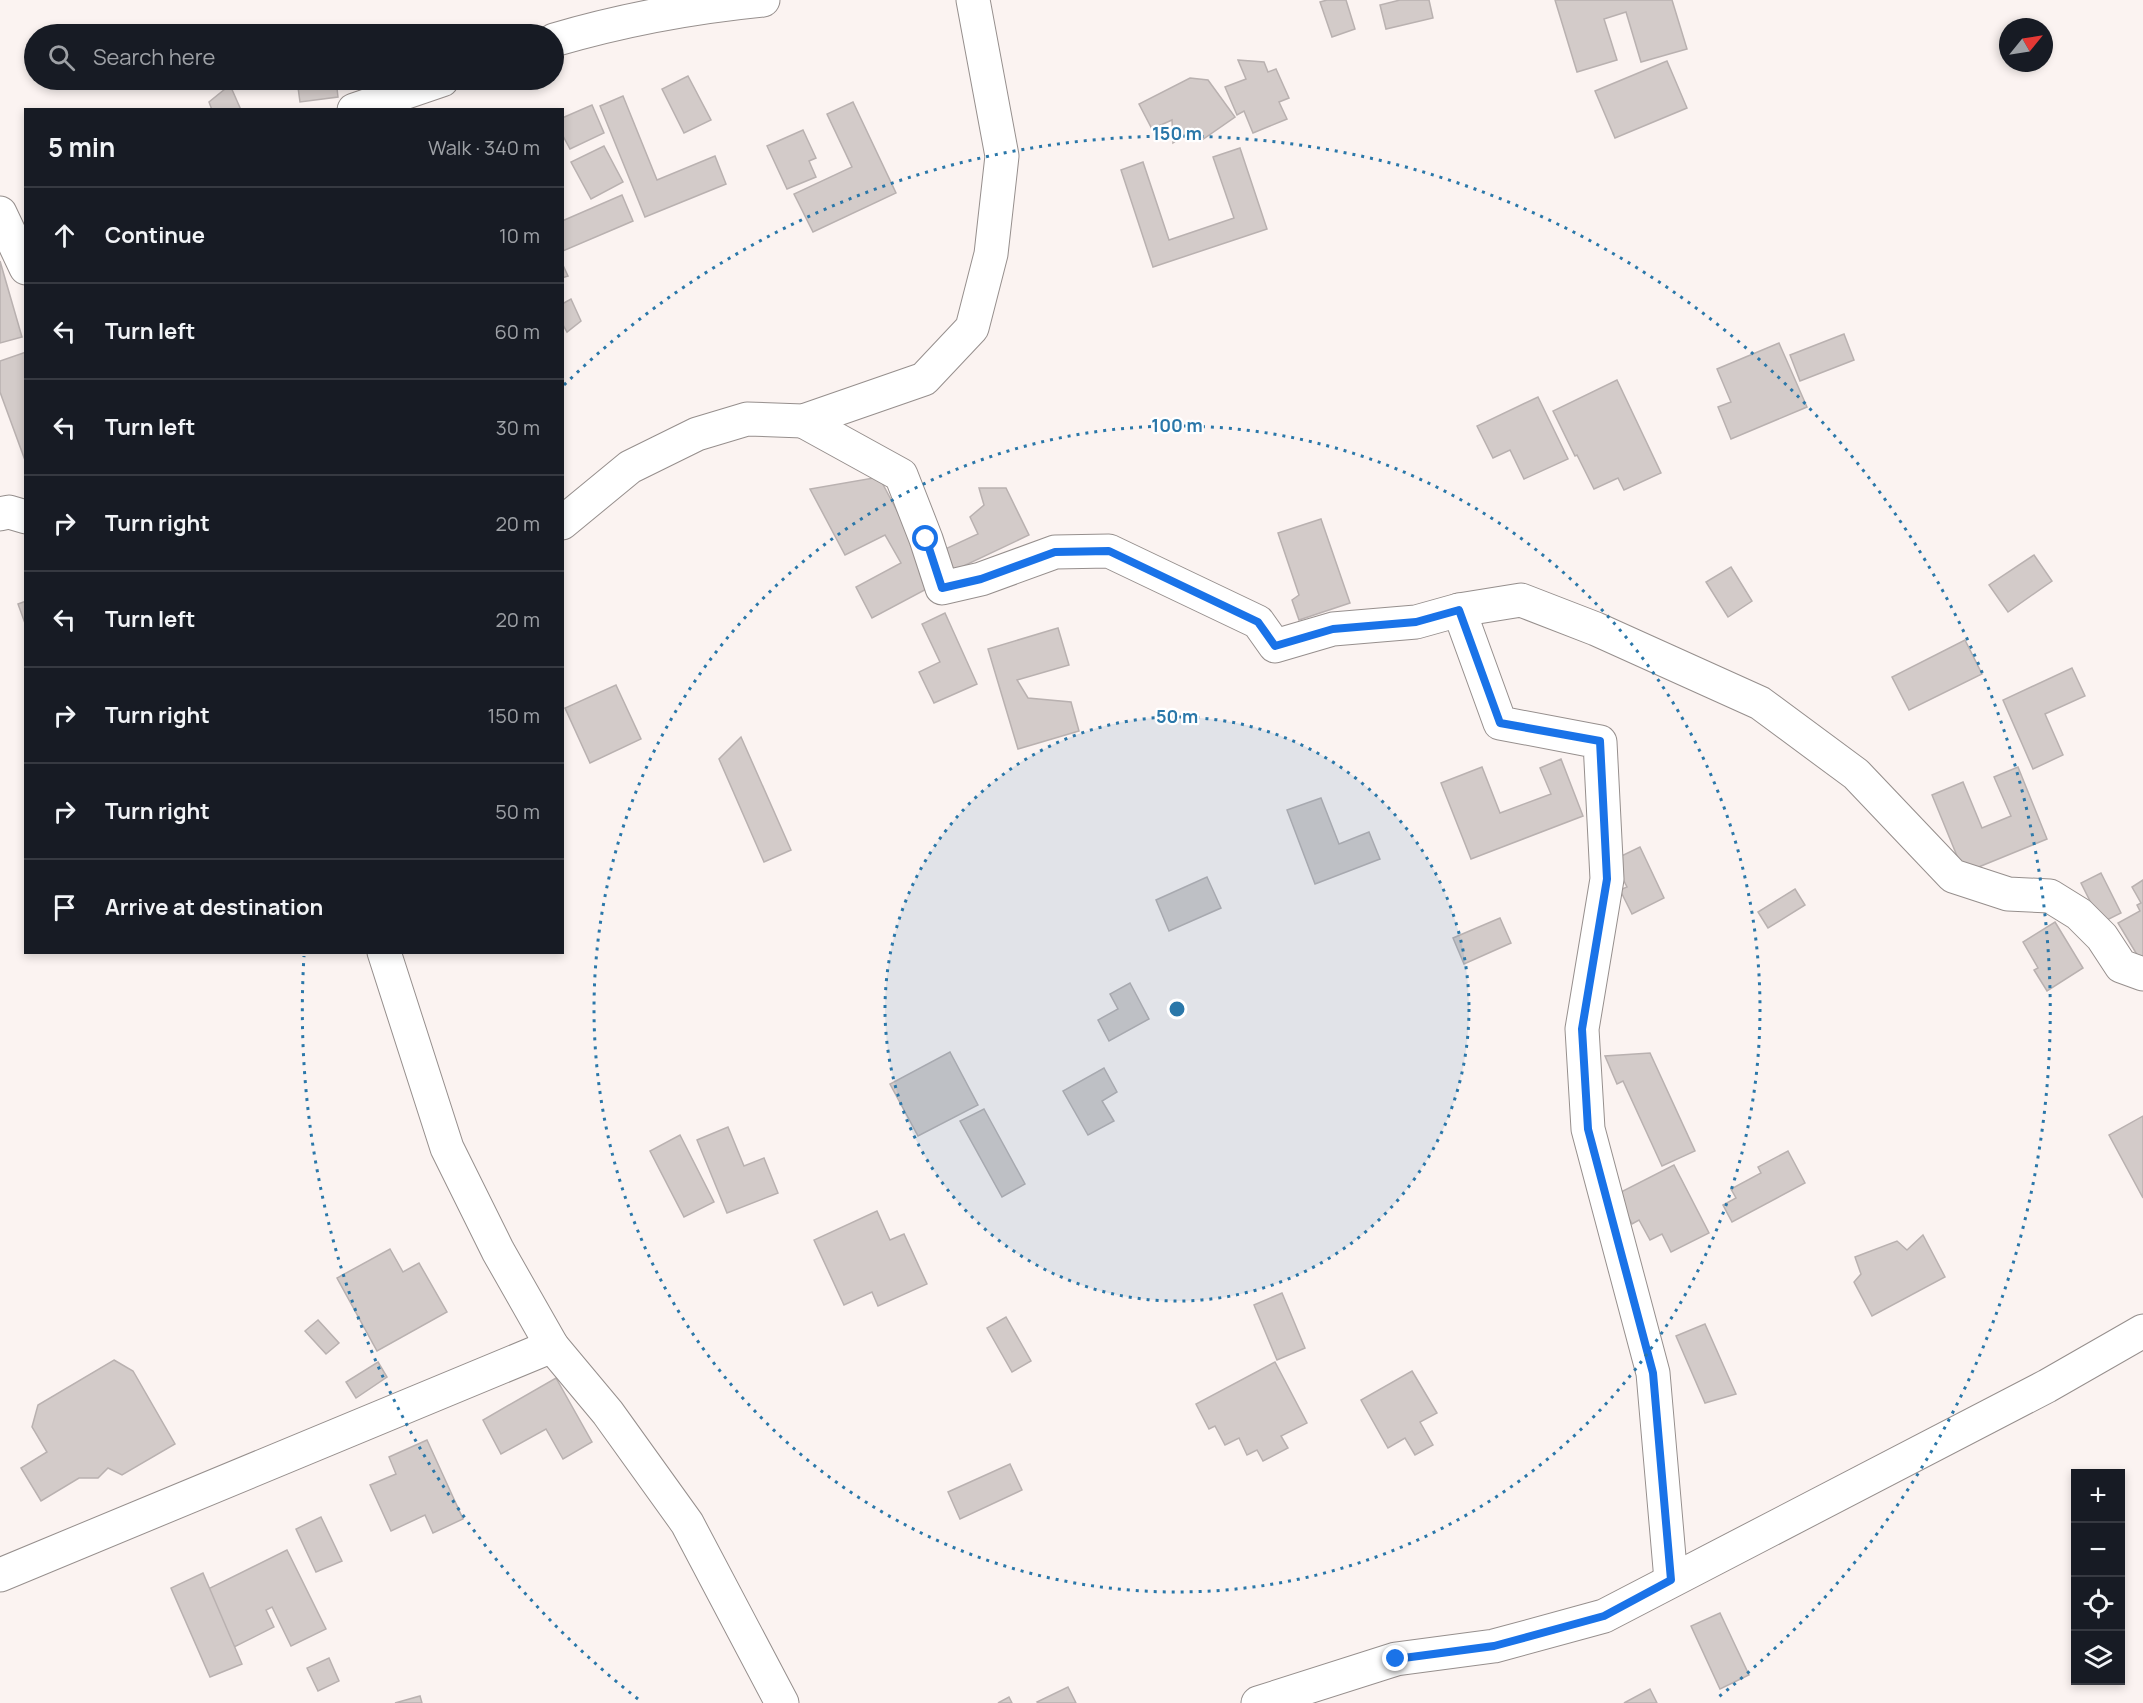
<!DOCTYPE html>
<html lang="en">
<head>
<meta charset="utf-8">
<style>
  :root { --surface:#171b24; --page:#242831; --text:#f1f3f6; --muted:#9ea1a6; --line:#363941 }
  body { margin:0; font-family:Manrope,sans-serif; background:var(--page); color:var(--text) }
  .controls { position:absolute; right:18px; bottom:18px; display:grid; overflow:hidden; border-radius:0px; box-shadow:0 3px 9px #0003 }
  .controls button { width:54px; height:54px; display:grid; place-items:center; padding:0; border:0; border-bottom:2px solid var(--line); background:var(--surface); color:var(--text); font:30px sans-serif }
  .compass { position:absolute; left:1999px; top:18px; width:54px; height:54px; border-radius:50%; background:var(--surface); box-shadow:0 3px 9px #0003; rotate:60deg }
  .stop { position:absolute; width:18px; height:18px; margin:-14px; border:4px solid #1a73e8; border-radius:50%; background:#fff }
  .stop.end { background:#1a73e8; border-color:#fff; box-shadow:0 2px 6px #0008 }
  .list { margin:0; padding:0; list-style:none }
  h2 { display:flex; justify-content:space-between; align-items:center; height:78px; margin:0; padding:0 24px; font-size:26px }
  h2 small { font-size:20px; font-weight:400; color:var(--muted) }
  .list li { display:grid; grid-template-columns:39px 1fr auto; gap:18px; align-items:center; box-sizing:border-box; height:96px; padding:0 24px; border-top:2px solid var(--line) }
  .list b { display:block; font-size:22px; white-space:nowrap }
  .list em { font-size:20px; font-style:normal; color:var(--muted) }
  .icon { flex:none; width:33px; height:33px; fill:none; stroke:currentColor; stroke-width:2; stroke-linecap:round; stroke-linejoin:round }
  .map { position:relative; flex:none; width:2143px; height:1703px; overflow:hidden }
  .search { position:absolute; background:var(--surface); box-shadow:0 3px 9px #0003; left:24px; top:24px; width:540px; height:66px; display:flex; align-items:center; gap:15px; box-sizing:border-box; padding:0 21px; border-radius:33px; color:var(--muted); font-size:22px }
  .panel { position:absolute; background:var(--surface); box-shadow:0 3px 9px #0003; left:24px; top:108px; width:540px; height:846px; border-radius:0px }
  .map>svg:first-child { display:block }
  .building { fill:#d3cbc9; stroke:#b9b1b0; stroke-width:1.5 }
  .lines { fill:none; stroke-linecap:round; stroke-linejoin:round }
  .minor-casing { stroke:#968f8d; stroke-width:35 }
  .minor { stroke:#fff; stroke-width:33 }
  .route { stroke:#1a73e8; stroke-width:8 }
  .ring { fill:none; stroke:#2a77a9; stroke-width:3; stroke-dasharray:3 6 }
  .centre { fill:#2a77a9; stroke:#fff; stroke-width:3 }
  .ring-label { font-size:18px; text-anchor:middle; font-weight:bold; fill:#2a77a9; stroke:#fff; stroke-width:4.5; stroke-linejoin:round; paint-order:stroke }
</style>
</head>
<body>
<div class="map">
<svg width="2143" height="1703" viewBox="0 0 2143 1703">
  <rect width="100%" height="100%" fill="#fbf3f1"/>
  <g class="building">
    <polygon points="1327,0 1346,0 1355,29 1332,37 1320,2"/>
    <polygon points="1400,0 1429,0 1433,18 1386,29 1380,5"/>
    <polygon points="1555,0 1672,0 1687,49 1641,62 1626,12 1604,19 1617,60 1577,72"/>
    <polygon points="328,25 330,34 291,34 291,30"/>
    <polygon points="1238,60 1264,62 1268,72 1276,69 1289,98 1279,102 1287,119 1253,133 1244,111 1237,115 1225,87 1246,79"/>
    <polygon points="1667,61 1687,108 1615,138 1595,91"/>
    <polygon points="688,76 711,120 684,133 662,89"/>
    <polygon points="1190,78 1208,80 1235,117 1202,140 1194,129 1173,143 1172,120 1152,129 1139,104"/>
    <polygon points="297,80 336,80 338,97 300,102"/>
    <polygon points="230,85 241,110 212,110 209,102"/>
    <polygon points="623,96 657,180 715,156 726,184 645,217 600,106"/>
    <polygon points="853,102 896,193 813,232 794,194 852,167 827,114"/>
    <polygon points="592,105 604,133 570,149 562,134 562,118"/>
    <polygon points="803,130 816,158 809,161 816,177 787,189 767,146"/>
    <polygon points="604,146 623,182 591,199 571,162"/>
    <polygon points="1240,148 1267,229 1153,267 1121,170 1143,162 1169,240 1234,218 1213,157"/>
    <polygon points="622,195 633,221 563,251 562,221"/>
    <polygon points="0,261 22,337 0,343"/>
    <polygon points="562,263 568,276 562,278"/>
    <polygon points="571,299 581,321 567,332 562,323 562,304"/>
    <polygon points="1844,334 1854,360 1800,381 1790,355"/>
    <polygon points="1779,343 1807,407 1731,439 1718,407 1731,402 1717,369"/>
    <polygon points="26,352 26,463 0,392 0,361"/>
    <polygon points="1617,380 1661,473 1624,490 1618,478 1594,489 1577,455 1575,456 1553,411"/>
    <polygon points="1538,397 1568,459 1524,479 1510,450 1493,458 1477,426"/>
    <polygon points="879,477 936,584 872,618 856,587 901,563 885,535 845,555 810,489"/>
    <polygon points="979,488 1006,488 1029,535 953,571 943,550 978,534 970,517 984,505"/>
    <polygon points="1321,519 1350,603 1299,620 1292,600 1299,595 1278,533"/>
    <polygon points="2034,555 2052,581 2008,612 1989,585"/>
    <polygon points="1731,567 1752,601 1728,617 1706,582"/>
    <polygon points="26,601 26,626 18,604"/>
    <polygon points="945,613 977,684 934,703 919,672 940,662 922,624"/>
    <polygon points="1058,628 1069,665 1017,680 1028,698 1071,702 1079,731 1018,749 988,649"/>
    <polygon points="1965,640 1982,674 1909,710 1892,677"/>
    <polygon points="2072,668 2085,696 2045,714 2063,755 2033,769 2003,700"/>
    <polygon points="616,685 641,739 590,763 565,708"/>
    <polygon points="741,737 791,850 764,862 719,759"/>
    <polygon points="1561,759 1583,816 1471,859 1441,783 1482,767 1500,813 1551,794 1540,768"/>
    <polygon points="2018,767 2047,839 1964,873 1932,795 1963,782 1982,828 2011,816 1994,777"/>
    <polygon points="1321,798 1339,844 1369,832 1380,859 1315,884 1287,810"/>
    <polygon points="1640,847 1664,898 1632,914 1620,890 1627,887 1613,860"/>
    <polygon points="2101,873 2121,913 2101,923 2081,883"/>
    <polygon points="1207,877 1221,908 1169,931 1156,900"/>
    <polygon points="2143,880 2143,962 2142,963 2118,923 2140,911 2137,905 2141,903 2132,887"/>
    <polygon points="1795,889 1805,905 1768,928 1758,912"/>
    <polygon points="1500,918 1511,943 1464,964 1453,938"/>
    <polygon points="2055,922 2083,968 2047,991 2034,970 2038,968 2023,942"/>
    <polygon points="1130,983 1149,1019 1109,1041 1098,1020 1118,1009 1110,994"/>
    <polygon points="950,1052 978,1105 918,1136 890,1084"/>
    <polygon points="1650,1053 1695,1151 1662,1166 1623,1081 1617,1084 1605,1056"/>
    <polygon points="1104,1068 1117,1092 1102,1101 1114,1121 1088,1135 1063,1091"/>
    <polygon points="984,1109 1025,1184 1002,1197 960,1121"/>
    <polygon points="2143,1116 2143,1198 2109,1135"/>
    <polygon points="728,1127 744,1166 764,1158 778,1193 727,1213 697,1140"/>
    <polygon points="680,1135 714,1202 684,1217 650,1151"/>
    <polygon points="1788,1151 1805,1183 1732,1222 1723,1205 1736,1198 1731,1189 1761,1173 1758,1167"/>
    <polygon points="1674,1165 1709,1233 1671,1252 1662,1234 1650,1240 1639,1220 1632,1224 1617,1194"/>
    <polygon points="877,1211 890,1240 904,1234 927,1284 878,1306 872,1292 844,1305 814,1240"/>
    <polygon points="1923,1235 1945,1277 1872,1316 1854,1282 1861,1274 1855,1257 1897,1241 1907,1250"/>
    <polygon points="390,1249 403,1272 419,1263 447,1312 377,1351 337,1278"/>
    <polygon points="1282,1293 1305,1348 1277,1360 1254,1305"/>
    <polygon points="1006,1317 1031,1361 1012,1372 987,1328"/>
    <polygon points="318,1320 339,1343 326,1354 305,1331"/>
    <polygon points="1705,1324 1736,1394 1705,1403 1676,1336"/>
    <polygon points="114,1360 133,1371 175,1444 122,1475 108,1468 98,1478 79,1478 41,1501 21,1468 47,1452 32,1427 38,1405"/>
    <polygon points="378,1362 387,1377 356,1398 346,1382"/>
    <polygon points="1275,1362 1307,1423 1281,1436 1288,1448 1263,1461 1257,1450 1247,1455 1239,1438 1225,1445 1215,1426 1209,1429 1196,1404"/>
    <polygon points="1412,1371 1437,1413 1420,1422 1433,1445 1415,1455 1405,1438 1388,1448 1361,1400"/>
    <polygon points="556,1378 592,1442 563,1459 546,1429 501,1454 483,1420"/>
    <polygon points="427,1440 463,1519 433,1533 425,1515 391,1531 370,1485 396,1474 389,1457"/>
    <polygon points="1010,1464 1022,1490 960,1519 948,1492"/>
    <polygon points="321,1517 342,1561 316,1572 296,1529"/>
    <polygon points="287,1550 326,1629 291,1646 272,1607 266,1610 274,1627 234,1647 206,1590"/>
    <polygon points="203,1573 242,1664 210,1677 171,1588"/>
    <polygon points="1720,1613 1749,1675 1720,1689 1691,1626"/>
    <polygon points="329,1658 339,1681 318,1691 307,1668"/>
    <polygon points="1068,1687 1076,1703 1038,1703 1037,1702"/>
    <polygon points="1650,1689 1657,1703 1624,1703"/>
    <polygon points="420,1696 422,1703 395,1703"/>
    <polygon points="1009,1697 1012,1703 998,1703"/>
  </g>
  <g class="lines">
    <g class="minor-casing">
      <g id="minor">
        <path d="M554 40C622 20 692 7 763 0"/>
        <polyline points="354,110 442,80"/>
        <polyline points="0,213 26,268"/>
        <polyline points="803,421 901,475 926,539 942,588 981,579 1055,552 1109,551 1258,622 1275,646 1333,629 1416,622 1459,610 1521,600 1596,629 1760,703 1856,774 1953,876 2008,894 2050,896 2079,914 2102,937 2121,966 2143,974"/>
        <polyline points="0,514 9,512 26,517"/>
        <polyline points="562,523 630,467 697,434 747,419 803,421 924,379 972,328 991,254 1002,156 973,0"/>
        <polyline points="1459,610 1500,723 1600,742 1607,879 1582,1029 1588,1129 1653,1373 1671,1580"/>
        <polyline points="384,952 447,1148 498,1251 552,1346 608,1413 687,1523 782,1703"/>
        <polyline points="0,1575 552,1346"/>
        <polyline points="1258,1703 1396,1659 1494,1646 1604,1616 2047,1386 2143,1331"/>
      </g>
    </g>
    <use href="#minor" class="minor"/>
  </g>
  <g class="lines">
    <polyline class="route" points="926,539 942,588 981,579 1055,552 1109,551 1258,622 1275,646 1333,629 1416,622 1459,610 1500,723 1600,741 1607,879 1582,1029 1588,1129 1653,1373 1671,1580 1604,1616 1494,1646 1396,1659"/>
  </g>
  <circle cx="1177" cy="1009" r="292" fill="#2a77a9" fill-opacity=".12"/>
  <g class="ring">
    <circle cx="1177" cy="1009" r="292"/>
    <circle cx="1177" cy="1009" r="583"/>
    <path d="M638 1699A875 875 0 0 1 304 956M564 385A875 875 0 1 1 1716 1699"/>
  </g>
  <circle cx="1177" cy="1009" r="9" class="centre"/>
  <g class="ring-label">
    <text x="1177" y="140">150 m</text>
    <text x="1177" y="432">100 m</text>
    <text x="1177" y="723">50 m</text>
  </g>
</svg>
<div class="controls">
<button>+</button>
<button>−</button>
<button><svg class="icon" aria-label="locate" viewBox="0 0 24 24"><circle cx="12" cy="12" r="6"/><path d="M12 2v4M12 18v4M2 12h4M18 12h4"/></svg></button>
<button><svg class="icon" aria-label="layers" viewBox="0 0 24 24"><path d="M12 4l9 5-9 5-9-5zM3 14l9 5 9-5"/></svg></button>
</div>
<svg class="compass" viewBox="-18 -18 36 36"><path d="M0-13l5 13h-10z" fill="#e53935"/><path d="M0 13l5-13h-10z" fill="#9ea1a6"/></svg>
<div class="stop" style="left:926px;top:539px"></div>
<div class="stop end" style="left:1396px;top:1659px"></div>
<div class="search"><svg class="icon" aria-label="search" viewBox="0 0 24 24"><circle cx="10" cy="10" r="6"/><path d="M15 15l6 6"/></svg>Search here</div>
<section class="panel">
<h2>5 min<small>Walk · 340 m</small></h2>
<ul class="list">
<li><svg class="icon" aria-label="ahead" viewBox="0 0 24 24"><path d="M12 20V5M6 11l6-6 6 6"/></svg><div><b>Continue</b></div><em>10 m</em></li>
<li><svg class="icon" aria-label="left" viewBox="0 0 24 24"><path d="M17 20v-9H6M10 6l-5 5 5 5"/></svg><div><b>Turn left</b></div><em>60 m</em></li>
<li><svg class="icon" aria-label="left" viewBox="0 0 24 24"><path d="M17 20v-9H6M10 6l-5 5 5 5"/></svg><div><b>Turn left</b></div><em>30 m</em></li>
<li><svg class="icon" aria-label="right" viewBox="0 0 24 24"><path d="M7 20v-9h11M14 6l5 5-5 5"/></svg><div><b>Turn right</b></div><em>20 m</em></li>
<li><svg class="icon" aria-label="left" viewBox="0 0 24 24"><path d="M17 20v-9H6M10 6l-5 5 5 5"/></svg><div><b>Turn left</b></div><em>20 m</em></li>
<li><svg class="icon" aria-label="right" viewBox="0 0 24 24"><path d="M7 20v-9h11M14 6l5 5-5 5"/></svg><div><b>Turn right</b></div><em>150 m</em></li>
<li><svg class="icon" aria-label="right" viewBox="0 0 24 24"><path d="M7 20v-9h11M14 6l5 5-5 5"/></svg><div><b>Turn right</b></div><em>50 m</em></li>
<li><svg class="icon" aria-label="arrive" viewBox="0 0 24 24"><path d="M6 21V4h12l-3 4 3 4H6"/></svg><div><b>Arrive at destination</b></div></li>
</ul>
</section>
</div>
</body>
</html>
